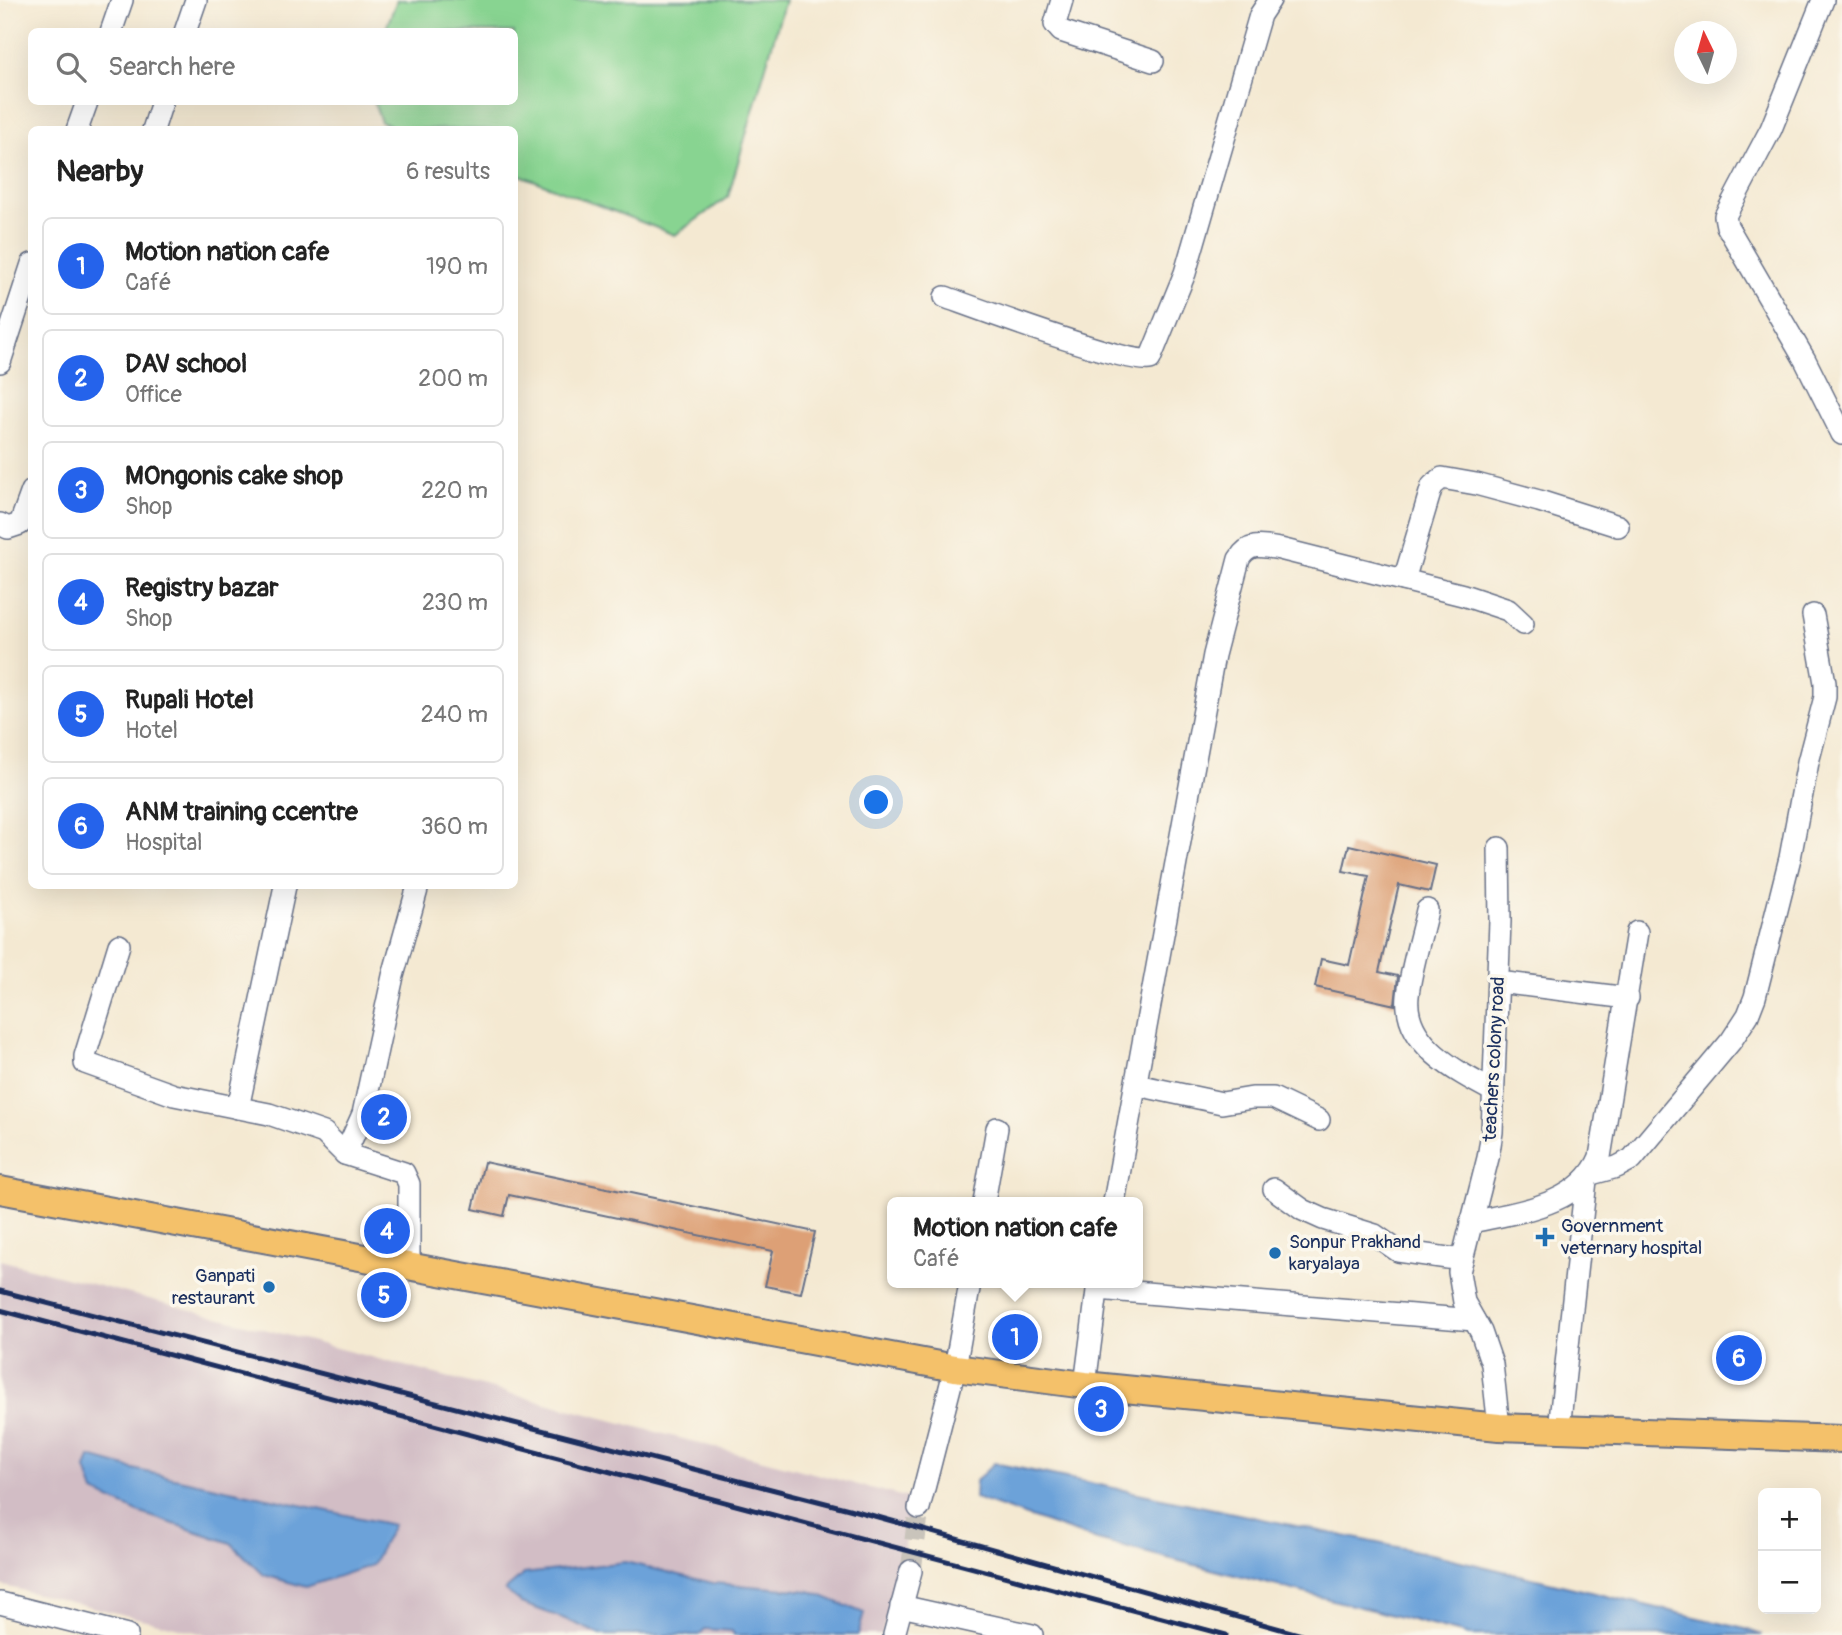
<!DOCTYPE html>
<html lang="en">
<head>
<meta charset="utf-8">
<style>
  :root { --surface:#fff; --page:#f6f6f6; --text:#222; --muted:#767676; --line:#e0e0e0; --accent:#2563eb }
  body { margin:0; font-family:Pangolin,sans-serif; background:var(--page); color:var(--text) }
  .controls { position:absolute; right:21px; bottom:21px; display:grid; overflow:hidden; border-radius:10px; box-shadow:0 7px 28px #0002 }
  .controls button { width:63px; height:63px; display:grid; place-items:center; padding:0; border:0; border-bottom:2px solid var(--line); background:var(--surface); color:var(--text); font:35px sans-serif }
  .compass { position:absolute; left:1674px; top:21px; width:63px; height:63px; border-radius:50%; background:var(--surface); box-shadow:0 7px 28px #0002; rotate:355deg }
  .you { position:absolute; left:877px; top:803px; width:24px; height:24px; margin:-18px; border:5px solid #fff; border-radius:50%; background:#1a73e8; box-shadow:0 0 0 10px #1a73e833 }
  .badge { display:grid; place-items:center; width:46px; height:46px; border-radius:50%; background:var(--accent); color:#fff; font-size:23px; font-weight:700 }
  .pin { position:absolute; translate:-50% -50%; border:4px solid #fff; box-shadow:0 2px 7px #0006 }
  .popup { position:absolute; left:887px; top:1197px; width:256px; height:91px; box-sizing:border-box; display:grid; place-content:center; border-radius:10px; background:var(--surface); filter:drop-shadow(0 2px 5px #0005); font-size:23px; white-space:nowrap; color:var(--muted) }
  .popup b { font-size:26px; color:var(--text) }
  .popup::after { content:''; position:absolute; left:50%; top:100%; margin-left:-14px; border:14px solid transparent; border-top-color:var(--surface) }
  .list { margin:0; padding:0; list-style:none }
  h2 { display:flex; justify-content:space-between; align-items:center; height:91px; margin:0; padding:0 28px; font-size:30px }
  h2 small { font-size:23px; font-weight:400; color:var(--muted) }
  .list li { display:grid; grid-template-columns:46px 1fr auto; gap:21px; align-items:center; box-sizing:border-box; height:98px; margin:0 14px 14px; padding:0 14px; border:2px solid var(--line); border-radius:10px }
  .list b { display:block; font-size:26px; white-space:nowrap }
  .list p { margin:0; font-size:23px; white-space:nowrap; color:var(--muted) }
  .list em { font-size:23px; font-style:normal; color:var(--muted) }
  .icon { flex:none; width:38px; height:38px; fill:none; stroke:currentColor; stroke-width:2; stroke-linecap:round; stroke-linejoin:round }
  .map { position:relative; flex:none; width:1842px; height:1635px; overflow:hidden }
  .search { position:absolute; background:var(--surface); box-shadow:0 7px 28px #0002; left:28px; top:28px; width:490px; height:77px; display:flex; align-items:center; gap:18px; box-sizing:border-box; padding:0 24px; border-radius:10px; color:var(--muted); font-size:26px }
  .panel { position:absolute; background:var(--surface); box-shadow:0 7px 28px #0002; left:28px; top:126px; width:490px; height:763px; border-radius:10px }
  .map>svg:first-child { display:block }
  .industrial { fill:#d2bdc5 }
  .green { fill:#88d491; stroke:#528278; stroke-width:2 }
  .water { fill:#6ca2d9; stroke:#44689c; stroke-width:2 }
  .building { fill:#dda076 }
  .lines { fill:none; stroke-linecap:round; stroke-linejoin:round }
  .minor-tunnel { stroke:#c9c4bb; stroke-width:21; stroke-dasharray:21 10; stroke-linecap:butt }
  .minor-casing { stroke:#677087; stroke-width:24 }
  .major-casing { stroke:#677087; stroke-width:30 }
  .minor { stroke:#fff; stroke-width:21 }
  .major { stroke:#f4c16b; stroke-width:26 }
  .rail { stroke:#1b2f5e; stroke-width:5 }
  .poi-dot { fill:#1f6fb2; stroke:#fbf7ec; stroke-width:2.5 }
  .labels { text-anchor:middle; dominant-baseline:central; stroke-width:7; stroke-linejoin:round; paint-order:stroke }
  .street-label { font-size:19px; fill:#1b2f5e; stroke:#fbf7ec }
  .poi-label { font-size:19px; fill:#1b2f5e; stroke:#fbf7ec; text-anchor:start }
</style>
</head>
<body>
<div class="map">
<svg width="1842" height="1635" viewBox="0 0 1842 1635">
  <rect width="100%" height="100%" fill="#fbf7ec"/>
  <filter id="ink" filterUnits="userSpaceOnUse"><feTurbulence type="fractalNoise" baseFrequency=".0143" numOctaves="2"/><feDisplacementMap in="SourceGraphic" scale="14" xChannelSelector="R" yChannelSelector="G"/><feConvolveMatrix kernelMatrix="1 2 1 2 8 2 1 2 1" color-interpolation-filters="sRGB"/></filter>
  <filter id="wash" filterUnits="userSpaceOnUse"><feTurbulence type="fractalNoise" baseFrequency=".00686" numOctaves="4" result="noise"/><feDisplacementMap in="SourceGraphic" scale="28" xChannelSelector="R" yChannelSelector="G"/><feGaussianBlur stdDeviation="1.57" result="paint"/><feColorMatrix in="noise" values="0 0 0 0 0 0 0 0 0 0 0 0 0 0 0 0 0 1.4 0 .05"/><feComposite in="paint" operator="in"/></filter>
  <g filter="url(#wash)">
    <rect width="100%" height="100%" fill="#f4e9d2"/>
    <polygon class="industrial" points="0,1260 916,1500 882,1635 208,1635 0,1585"/>
    <polygon class="green" points="397,0 785,0 728,197 675,235 515,173 514,130 400,129 381,122 374,102 514,102 514,32 385,31"/>
    <g class="water">
      <polygon points="90,1457 137,1470 393,1525 372,1565 306,1587 264,1575 231,1543 138,1512 94,1492 86,1469"/>
      <polygon points="994,1463 1440,1556 1745,1629 1762,1635 1470,1635 1097,1540 975,1498 976,1481"/>
      <polygon points="625,1562 713,1583 810,1591 864,1613 858,1635 734,1635 732,1631 705,1629 699,1635 601,1635 565,1619 521,1603 505,1590 524,1574"/>
    </g>
    <g id="blocks">
      <g class="building">
        <polygon points="1349,845 1436,865 1430,892 1399,885 1379,972 1398,976 1395,1005 1315,987 1321,959 1349,965 1369,876 1343,871"/>
        <polygon points="484,1162 815,1232 801,1293 765,1286 773,1251 509,1195 504,1216 473,1209"/>
      </g>
    </g>
  </g>
  <g filter="url(#ink)">
    <use href="#blocks" fill-opacity="0" stroke="#677087" stroke-width="2"/>
    <g class="lines">
      <polyline class="minor-tunnel" points="911,1571 919,1508"/>
      <g class="minor-casing">
        <g id="minor">
          <polyline points="1062,0 1055,24 1061,31 1153,61"/>
          <polyline points="1823,0 1771,129 1725,216 1727,226 1805,360 1842,434"/>
          <polyline points="111,32 122,0"/>
          <polyline points="185,32 196,0"/>
          <polyline points="77,130 87,102"/>
          <polyline points="153,130 162,102"/>
          <path d="M945 297C976 308 1129 365 1150 359L1185 273 1260 15 1270 0"/>
          <polyline points="0,362 32,264"/>
          <polyline points="0,524 8,528 20,524 32,491"/>
          <polyline points="1404,580 1432,486 1442,478 1476,484 1539,501 1618,526"/>
          <path d="M1427 910C1421 938 1411 967 1408 996 1403 1044 1457 1072 1493 1091"/>
          <polyline points="119,945 85,1056 85,1063 174,1095 269,1114 324,1133 345,1154 404,1173 409,1184 409,1266"/>
          <polyline points="1498,982 1628,998"/>
          <polyline points="1137,1085 1222,1103 1252,1098 1273,1098 1319,1120"/>
          <polyline points="238,1108 285,886"/>
          <polyline points="345,1154 363,1114 393,976 418,886"/>
          <polyline points="1591,1174 1617,1167 1632,1159 1731,1041 1748,1015 1755,997 1790,858 1808,762 1825,697 1825,683 1813,615"/>
          <polyline points="1274,1189 1303,1210 1323,1219 1375,1235 1398,1251 1462,1260"/>
          <polyline points="984,1202 997,1128"/>
          <path d="M1114 1202 1214 655 1239 559C1249 542 1262 546 1280 549L1463 595 1508 610 1523 624"/>
          <path d="M1471 1222C1516 1212 1580 1206 1600 1157L1637 932"/>
          <polyline points="1097,1289 1474,1320"/>
          <polyline points="1085,1385 1098,1283"/>
          <polyline points="1499,1427 1492,1364 1481,1332 1464,1302 1459,1272 1488,1158 1492,1132 1500,921 1499,848"/>
          <polyline points="1559,1429 1586,1180"/>
          <polyline points="919,1508 955,1368 970,1283"/>
          <polyline points="0,1603 127,1635"/>
          <polyline points="901,1606 1032,1635"/>
          <polyline points="894,1635 911,1571"/>
        </g>
      </g>
      <g class="major-casing">
        <polyline id="major" points="0,1190 955,1368 1085,1385 1499,1427 1842,1439"/>
      </g>
      <use href="#minor" class="minor"/>
      <use href="#major" class="major"/>
      <g class="rail">
        <polyline points="0,1291 849,1509 1302,1635"/>
        <polyline points="0,1310 1226,1635"/>
      </g>
    </g>
  </g>
  <g class="poi-dot">
    <path d="M1541.5 1226.5h7v7h7v7h-7v7h-7v-7h-7v-7h7z"/>
    <circle cx="1275" cy="1253" r="7"/>
    <circle cx="269" cy="1287" r="7"/>
  </g>
  <g class="labels">
    <g class="street-label">
      <text transform="translate(1494 1059) rotate(-87)">teachers colony road</text>
    </g>
    <g class="poi-label">
      <text x="1561" y="1226">Government<tspan x="1561" dy="22">veternary hospital</tspan></text>
      <text x="1289" y="1242">Sonpur Prakhand<tspan x="1289" dy="22">karyalaya</tspan></text>
      <text x="255" y="1276" text-anchor="end">Ganpati<tspan x="255" dy="22">restaurant</tspan></text>
    </g>
  </g>
</svg>
<div class="controls">
<button>+</button>
<button>−</button>
</div>
<svg class="compass" viewBox="-18 -18 36 36"><path d="M0-13l5 13h-10z" fill="#e53935"/><path d="M0 13l5-13h-10z" fill="#767676"/></svg>
<div class="you"></div>
<div class="pin badge" style="left:1015px;top:1337px">1</div>
<div class="popup"><b>Motion nation cafe</b>Café</div>
<div class="pin badge" style="left:384px;top:1117px">2</div>
<div class="pin badge" style="left:1101px;top:1409px">3</div>
<div class="pin badge" style="left:387px;top:1231px">4</div>
<div class="pin badge" style="left:384px;top:1295px">5</div>
<div class="pin badge" style="left:1739px;top:1358px">6</div>
<div class="search"><svg class="icon" aria-label="search" viewBox="0 0 24 24"><circle cx="10" cy="10" r="6"/><path d="M15 15l6 6"/></svg>Search here</div>
<section class="panel">
<h2>Nearby<small>6 results</small></h2>
<ul class="list">
<li><span class="badge">1</span><div><b>Motion nation cafe</b><p>Café</p></div><em>190 m</em></li>
<li><span class="badge">2</span><div><b>DAV school</b><p>Office</p></div><em>200 m</em></li>
<li><span class="badge">3</span><div><b>MOngonis cake shop</b><p>Shop</p></div><em>220 m</em></li>
<li><span class="badge">4</span><div><b>Registry bazar</b><p>Shop</p></div><em>230 m</em></li>
<li><span class="badge">5</span><div><b>Rupali Hotel</b><p>Hotel</p></div><em>240 m</em></li>
<li><span class="badge">6</span><div><b>ANM training ccentre</b><p>Hospital</p></div><em>360 m</em></li>
</ul>
</section>
</div>
</body>
</html>
